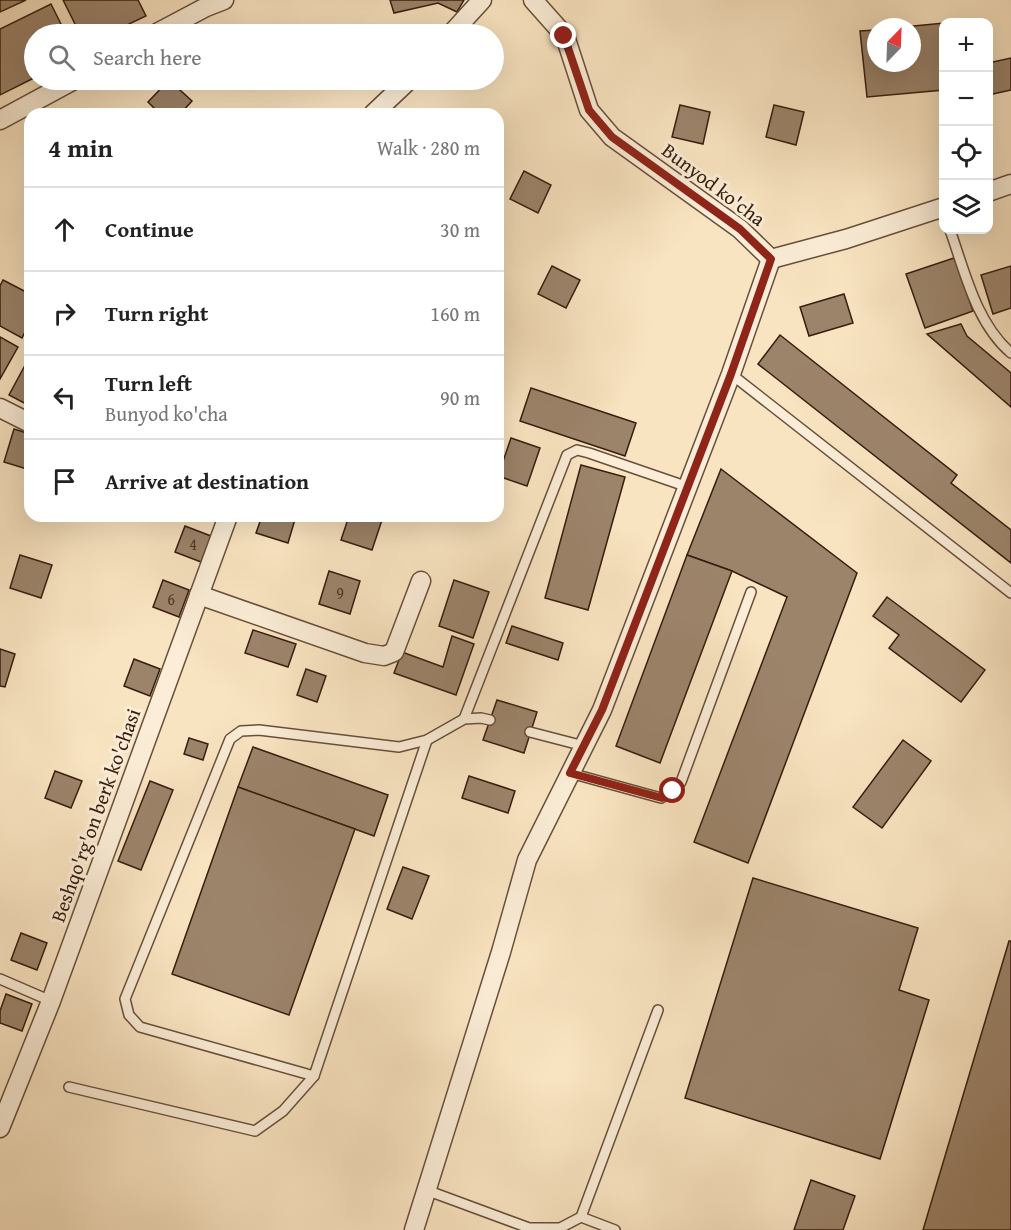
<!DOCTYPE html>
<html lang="en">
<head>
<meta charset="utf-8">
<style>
  :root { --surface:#fff; --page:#f2f2f2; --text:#222; --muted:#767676; --line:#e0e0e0 }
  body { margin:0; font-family:"Gentium Book Plus",serif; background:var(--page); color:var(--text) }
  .controls { position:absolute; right:18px; top:18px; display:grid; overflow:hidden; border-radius:12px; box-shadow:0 6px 24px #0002 }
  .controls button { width:54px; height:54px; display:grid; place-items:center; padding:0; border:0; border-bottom:2px solid var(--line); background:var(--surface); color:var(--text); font:30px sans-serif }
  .compass { position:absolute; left:867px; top:18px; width:54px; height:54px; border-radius:50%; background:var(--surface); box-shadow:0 6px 24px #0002; rotate:23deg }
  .stop { position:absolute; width:18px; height:18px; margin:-14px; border:4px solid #8f2418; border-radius:50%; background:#fff }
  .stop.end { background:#8f2418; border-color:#fff; box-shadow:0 2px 6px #0008 }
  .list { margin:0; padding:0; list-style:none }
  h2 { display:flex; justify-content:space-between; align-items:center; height:78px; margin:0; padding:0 24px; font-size:26px }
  h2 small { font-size:20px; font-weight:400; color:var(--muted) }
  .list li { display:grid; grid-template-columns:39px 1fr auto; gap:18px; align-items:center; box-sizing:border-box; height:84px; padding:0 24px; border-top:2px solid var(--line) }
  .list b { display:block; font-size:22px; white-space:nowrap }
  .list p { margin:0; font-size:20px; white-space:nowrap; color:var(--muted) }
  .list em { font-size:20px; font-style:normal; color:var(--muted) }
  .icon { flex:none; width:33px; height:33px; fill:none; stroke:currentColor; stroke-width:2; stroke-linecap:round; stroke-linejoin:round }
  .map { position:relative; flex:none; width:1011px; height:1230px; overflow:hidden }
  .search { position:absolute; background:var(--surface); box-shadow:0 6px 24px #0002; left:24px; top:24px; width:480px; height:66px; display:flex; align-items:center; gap:15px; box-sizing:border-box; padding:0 21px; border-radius:33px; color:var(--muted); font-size:22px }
  .panel { position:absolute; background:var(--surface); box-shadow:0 6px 24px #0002; left:24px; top:108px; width:480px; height:414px; border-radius:18px }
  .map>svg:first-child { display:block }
  .building { fill:#9c846b; stroke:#371d0e; stroke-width:1.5 }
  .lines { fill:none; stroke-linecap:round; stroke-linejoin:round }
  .lane-casing { stroke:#684f3b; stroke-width:12 }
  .street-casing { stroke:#684f3b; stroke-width:21 }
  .lane { stroke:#fbedd7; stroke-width:9 }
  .street { stroke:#fbedd7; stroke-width:18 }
  .route { stroke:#8f2418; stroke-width:8 }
  .labels { text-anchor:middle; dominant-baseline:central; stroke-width:6; stroke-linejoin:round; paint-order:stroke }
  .number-label { font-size:16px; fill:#503725 }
  .street-label { font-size:20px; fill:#371d0e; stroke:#fbedd7 }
</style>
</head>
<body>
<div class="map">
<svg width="1011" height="1230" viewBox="0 0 1011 1230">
  <rect width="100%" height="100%" fill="#f9e4c1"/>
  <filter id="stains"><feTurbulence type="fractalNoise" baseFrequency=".00333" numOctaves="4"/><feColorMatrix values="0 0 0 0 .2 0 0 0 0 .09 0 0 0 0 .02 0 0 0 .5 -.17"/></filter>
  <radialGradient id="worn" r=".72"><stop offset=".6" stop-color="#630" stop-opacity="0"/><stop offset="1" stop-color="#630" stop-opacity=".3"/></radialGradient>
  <g class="building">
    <polygon points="0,0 26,0 0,12"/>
    <polygon points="63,0 138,0 146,16 108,34 80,34"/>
    <polygon points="390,0 464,0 457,12 438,3 394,13"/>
    <polygon points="51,4 66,34 34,34 34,78 0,95 0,29"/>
    <polygon points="944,23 944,90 867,97 860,31 876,30 876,63 912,63 912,27 903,27"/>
    <polygon points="1011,58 1011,90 988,95 988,63"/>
    <polygon points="169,80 192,101 180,114 160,114 148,102"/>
    <polygon points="680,105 710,112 703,144 672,137"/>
    <polygon points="774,105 804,112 796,145 766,137"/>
    <polygon points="524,171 551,185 538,213 510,199"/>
    <polygon points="954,258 973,311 925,328 906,274"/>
    <polygon points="552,266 580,280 566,308 538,294"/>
    <polygon points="1011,266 1011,308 993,314 981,275"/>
    <polygon points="3,280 30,294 30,322 22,338 0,326 0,286"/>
    <polygon points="844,294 853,323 809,336 800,307"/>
    <polygon points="961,324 967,336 1011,373 1011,407 927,334"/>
    <polygon points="780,335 957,475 951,483 1011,530 1011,563 758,364"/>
    <polygon points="0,337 18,347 0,379"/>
    <polygon points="30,356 30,397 26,404 9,395"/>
    <polygon points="531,388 636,423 625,456 520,421"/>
    <polygon points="14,429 30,434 30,470 4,462"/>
    <polygon points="511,438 540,448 527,486 498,476"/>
    <polygon points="581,465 625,477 588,610 545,598"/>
    <polygon points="721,469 857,573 748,863 694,842 787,597 732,571 687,555"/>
    <polygon points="262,516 296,516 288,543 256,533"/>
    <polygon points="349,516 383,517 372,550 341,540"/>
    <polygon points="185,526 211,536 201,562 175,552"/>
    <polygon points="20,555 52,565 41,598 10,588"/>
    <polygon points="687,555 732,571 660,763 616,746"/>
    <polygon points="329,571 360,581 350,614 319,604"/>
    <polygon points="163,580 189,590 179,617 153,607"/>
    <polygon points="454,580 489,592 473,638 439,626"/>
    <polygon points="887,597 985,670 961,702 889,648 899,635 873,616"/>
    <polygon points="512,626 563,643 558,660 506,643"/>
    <polygon points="253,630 296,644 288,667 245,653"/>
    <polygon points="452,636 474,644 456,695 394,673 402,652 443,667"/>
    <polygon points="0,649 15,654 5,687 0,686"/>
    <polygon points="134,659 160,669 150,696 124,686"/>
    <polygon points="306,669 326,676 317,702 297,695"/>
    <polygon points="497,700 537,712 524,753 483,740"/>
    <polygon points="189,738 208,744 203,760 184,754"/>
    <polygon points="903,740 931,761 882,828 853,807"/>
    <polygon points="253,747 388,795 374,836 238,787"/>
    <polygon points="55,771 82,781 71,808 45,798"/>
    <polygon points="469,776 515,791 508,813 462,798"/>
    <polygon points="150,781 173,790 141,870 118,861"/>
    <polygon points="238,787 355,829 289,1015 172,974"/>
    <polygon points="403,867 429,876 412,919 387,909"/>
    <polygon points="753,878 918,928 899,990 929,1000 880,1159 685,1098"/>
    <polygon points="21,933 47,943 37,970 11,960"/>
    <polygon points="1009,941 1011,941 1011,1230 923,1230"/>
    <polygon points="6,994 32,1004 22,1031 0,1023 0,1011"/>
    <polygon points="811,1180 855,1196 843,1230 794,1230"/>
  </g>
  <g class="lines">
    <g class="lane-casing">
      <g id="lane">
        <path d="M950 230C965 272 976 323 1011 353"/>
        <polyline points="731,374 1011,593"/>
        <polyline points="464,719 567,455 577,450 589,453 688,487"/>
        <polyline points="530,732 584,746"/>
        <polyline points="570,773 661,798 673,791 681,782 751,592"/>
        <polyline points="0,979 51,1001"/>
        <polyline points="314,1076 140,1027 129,1015 125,999 230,739 241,731 259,730 399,747 427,740 464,719 481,718 490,720"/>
        <polyline points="69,1087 255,1131 283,1111 314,1076 427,740"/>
        <polyline points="426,1190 529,1228 560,1228 581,1217 658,1010"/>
        <polyline points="581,1217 615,1230"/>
      </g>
    </g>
    <g class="street-casing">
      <g id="street">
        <polyline points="533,0 565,36 589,110 612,137 740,229 771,259 846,239 944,207"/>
        <polyline points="155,34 206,7 224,0"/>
        <polyline points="451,34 482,0"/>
        <polyline points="373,114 409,80"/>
        <polyline points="0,120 74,80"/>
        <polyline points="988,192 1011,184"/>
        <polyline points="0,408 30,423"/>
        <polyline points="199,595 365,653 384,656 394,652 421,581"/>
        <polyline points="0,1128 51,1001 228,516"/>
        <polyline points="414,1230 501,952 527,860 602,710 731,374 771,259"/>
      </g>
    </g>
    <use href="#lane" class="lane"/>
    <use href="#street" class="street"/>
  </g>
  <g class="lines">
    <polyline class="route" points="564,36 589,110 612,137 740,229 771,259 731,374 602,710 570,773 662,798 673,791"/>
  </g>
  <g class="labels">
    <g class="number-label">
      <text x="193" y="544">4</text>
      <text x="340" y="593">9</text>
      <text x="171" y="599">6</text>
    </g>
    <g class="street-label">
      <text transform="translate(714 184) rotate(37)">Bunyod ko'cha</text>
      <text transform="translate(95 815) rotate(-70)">Beshqo'rg'on berk ko'chasi</text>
    </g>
  </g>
  <rect width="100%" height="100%" filter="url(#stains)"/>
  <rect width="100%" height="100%" fill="url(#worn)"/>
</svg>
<div class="controls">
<button>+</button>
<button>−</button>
<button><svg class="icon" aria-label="locate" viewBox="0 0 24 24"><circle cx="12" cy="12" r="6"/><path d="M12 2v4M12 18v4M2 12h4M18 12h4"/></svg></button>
<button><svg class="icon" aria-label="layers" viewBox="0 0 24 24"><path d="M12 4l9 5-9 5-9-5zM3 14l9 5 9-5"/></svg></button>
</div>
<svg class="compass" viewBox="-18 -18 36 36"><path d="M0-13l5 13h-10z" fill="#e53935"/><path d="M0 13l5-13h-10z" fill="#767676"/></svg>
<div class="stop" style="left:673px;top:791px"></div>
<div class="stop end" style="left:564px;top:36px"></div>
<div class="search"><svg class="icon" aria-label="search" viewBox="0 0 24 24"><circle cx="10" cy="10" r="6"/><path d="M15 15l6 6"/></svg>Search here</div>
<section class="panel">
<h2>4 min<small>Walk · 280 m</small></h2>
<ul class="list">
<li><svg class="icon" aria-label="ahead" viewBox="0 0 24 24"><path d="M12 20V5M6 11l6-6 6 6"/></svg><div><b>Continue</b></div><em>30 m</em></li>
<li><svg class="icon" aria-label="right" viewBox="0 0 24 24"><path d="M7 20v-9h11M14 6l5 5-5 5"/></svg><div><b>Turn right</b></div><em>160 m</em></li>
<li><svg class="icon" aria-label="left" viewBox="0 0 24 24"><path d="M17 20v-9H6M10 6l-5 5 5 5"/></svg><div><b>Turn left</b><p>Bunyod ko'cha</p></div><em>90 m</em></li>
<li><svg class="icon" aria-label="arrive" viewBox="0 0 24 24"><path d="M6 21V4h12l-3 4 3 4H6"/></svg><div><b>Arrive at destination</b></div></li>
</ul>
</section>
</div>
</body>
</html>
